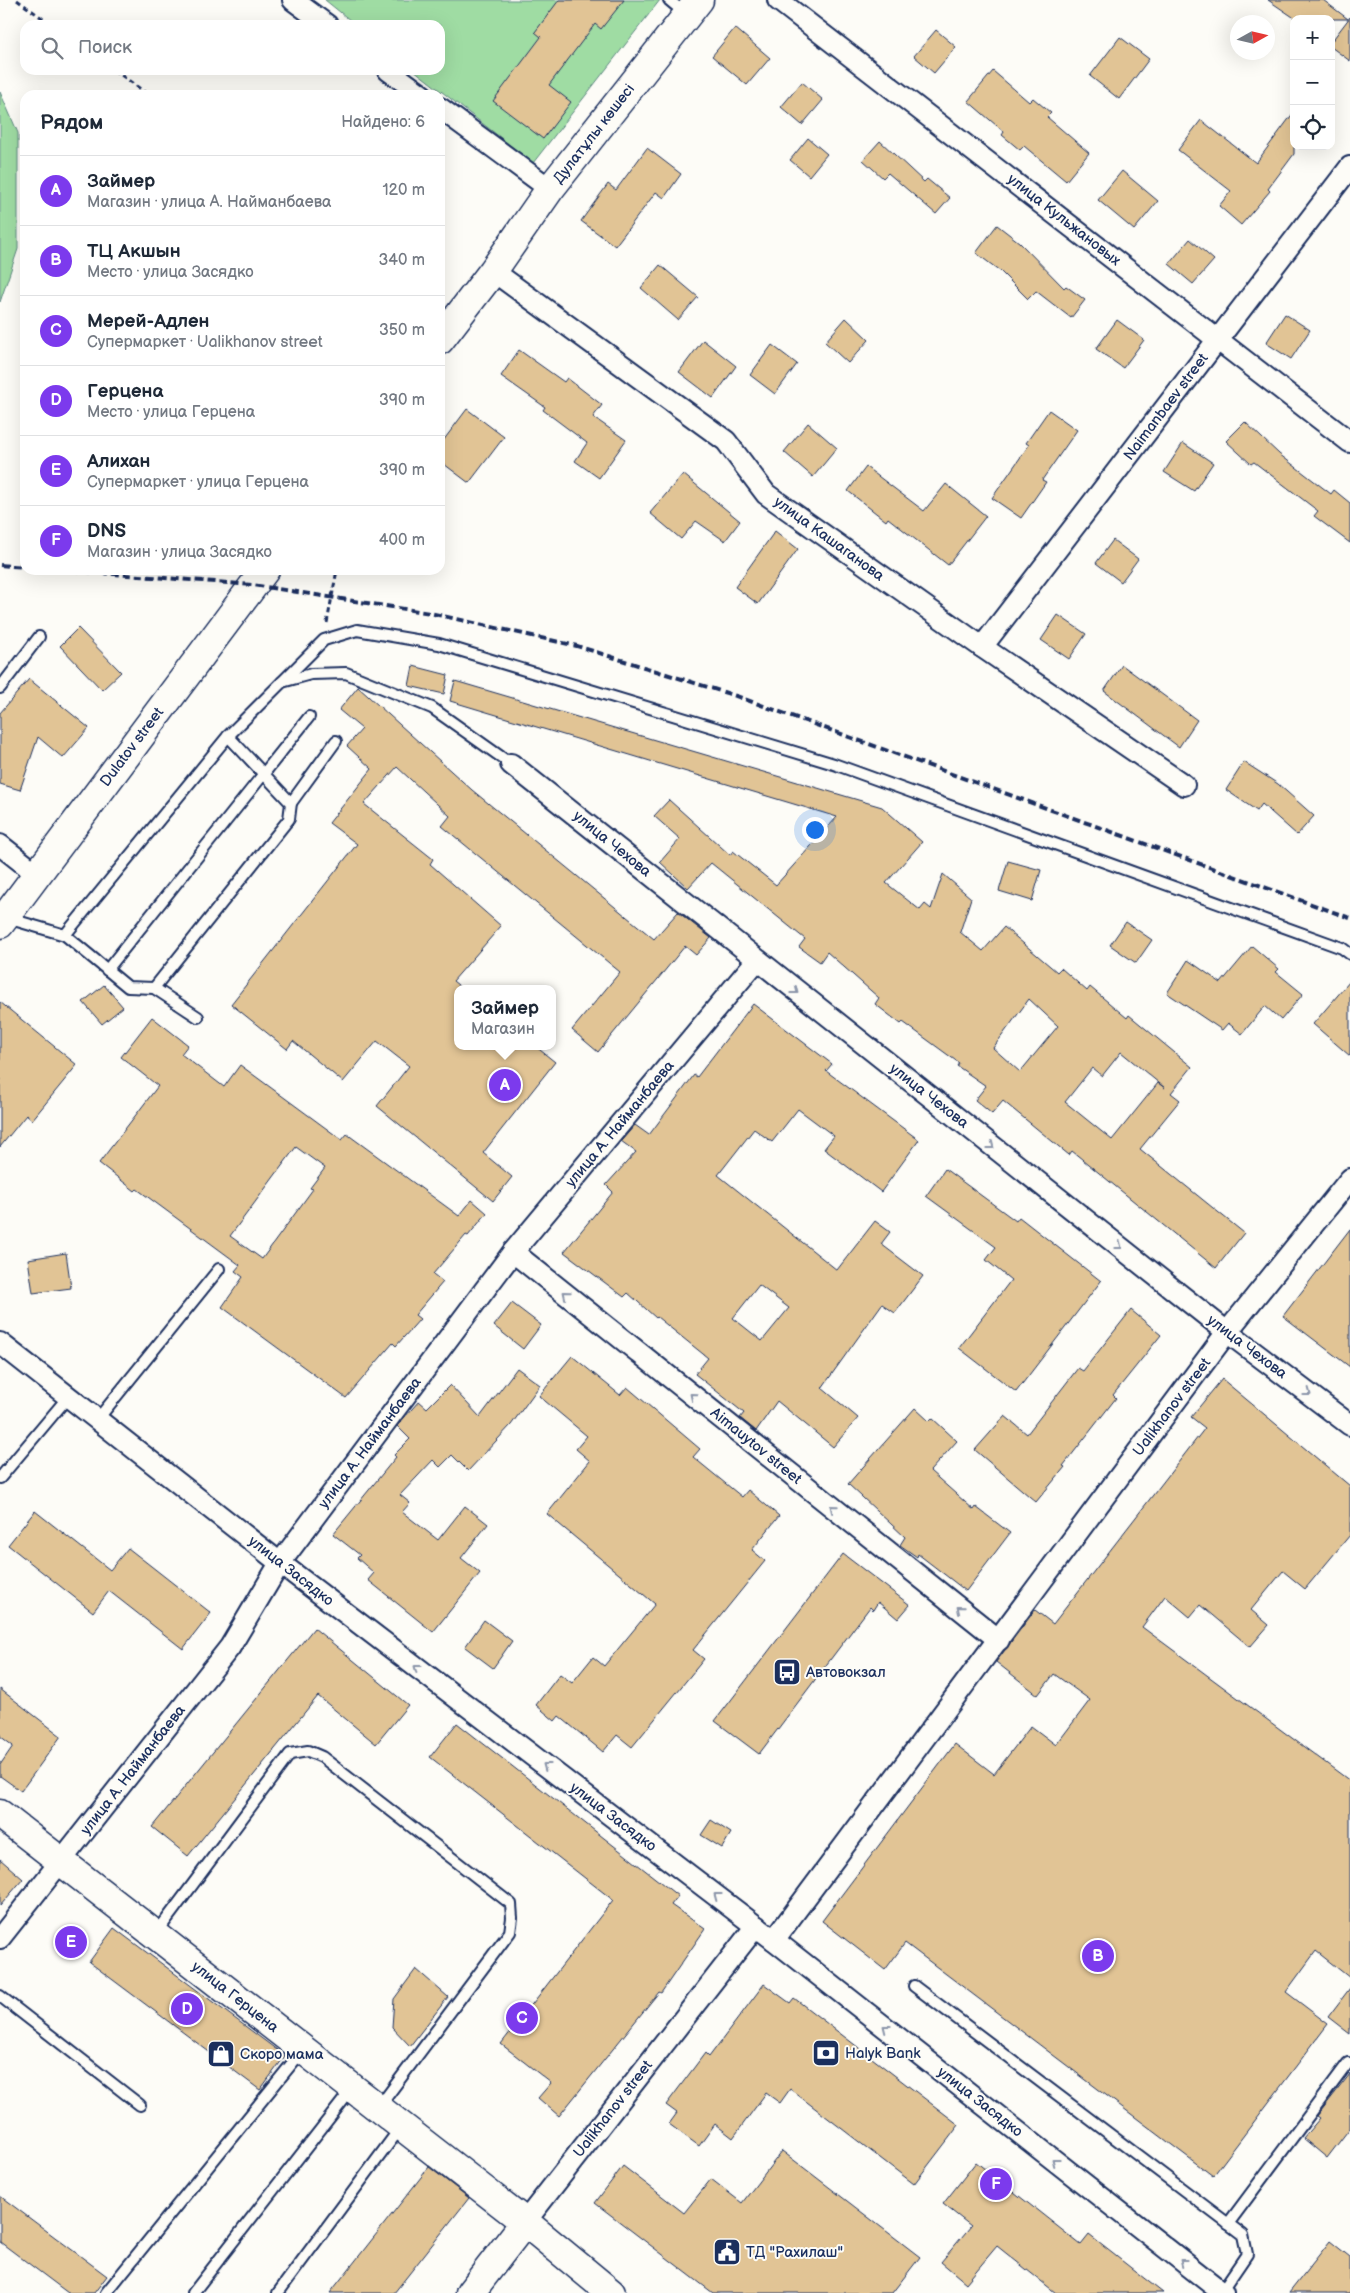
<!DOCTYPE html>
<html lang="ru">
<head>
<meta charset="utf-8">
<style>
  :root { --surface:#fff; --page:#f6f6f7; --text:#1f2937; --muted:#747a83; --line:#e0e1e3; --accent:#7c3aed }
  body { margin:0; font-family:"Balsamiq Sans",sans-serif; background:var(--page); color:var(--text) }
  .controls { position:absolute; right:15px; top:15px; display:grid; overflow:hidden; border-radius:10px; box-shadow:0 5px 20px #0002 }
  .controls button { width:45px; height:45px; display:grid; place-items:center; padding:0; border:0; border-bottom:1px solid var(--line); background:var(--surface); color:var(--text); font:25px sans-serif }
  .compass { position:absolute; left:1230px; top:15px; width:45px; height:45px; border-radius:50%; background:var(--surface); box-shadow:0 5px 20px #0002; rotate:82deg }
  .you { position:absolute; left:814px; top:829px; width:18px; height:18px; margin:-12px; border:4px solid #fff; border-radius:50%; background:#1a73e8; box-shadow:0 0 0 8px #1a73e833 }
  .badge { display:grid; place-items:center; width:32px; height:32px; border-radius:50%; background:var(--accent); color:#fff; font-size:16px; font-weight:700 }
  .pin { position:absolute; translate:-50% -50%; border:2px solid #fff; box-shadow:0 1px 5px #0006 }
  .popup { position:absolute; left:454px; top:985px; width:102px; height:65px; box-sizing:border-box; display:grid; place-content:center; border-radius:10px; background:var(--surface); filter:drop-shadow(0 1px 4px #0005); font-size:16px; white-space:nowrap; color:var(--muted) }
  .popup b { font-size:19px; color:var(--text) }
  .popup::after { content:''; position:absolute; left:50%; top:100%; margin-left:-10px; border:10px solid transparent; border-top-color:var(--surface) }
  .list { margin:0; padding:0; list-style:none }
  h2 { display:flex; justify-content:space-between; align-items:center; height:65px; margin:0; padding:0 20px; font-size:21px }
  h2 small { font-size:16px; font-weight:400; color:var(--muted) }
  .list li { display:grid; grid-template-columns:32px 1fr auto; gap:15px; align-items:center; box-sizing:border-box; height:70px; padding:0 20px; border-top:1px solid var(--line) }
  .list b { display:block; font-size:19px; white-space:nowrap }
  .list p { margin:0; font-size:16px; white-space:nowrap; color:var(--muted) }
  .list em { font-size:16px; font-style:normal; color:var(--muted) }
  .icon { flex:none; width:28px; height:28px; fill:none; stroke:currentColor; stroke-width:2; stroke-linecap:round; stroke-linejoin:round }
  .map { position:relative; flex:none; width:1350px; height:2293px; overflow:hidden }
  .search { position:absolute; background:var(--surface); box-shadow:0 5px 20px #0002; left:20px; top:20px; width:425px; height:55px; display:flex; align-items:center; gap:12px; box-sizing:border-box; padding:0 18px; border-radius:15px; color:var(--muted); font-size:19px }
  .panel { position:absolute; background:var(--surface); box-shadow:0 5px 20px #0002; left:20px; top:90px; width:425px; height:485px; border-radius:15px }
  .map>svg:first-child { display:block }
  .green { fill:#9fdca3; stroke:#5d8680 }
  .building { fill:#e1c495; stroke:#1b2f5e; fill-rule:evenodd }
  .lines { fill:none; stroke-linecap:round; stroke-linejoin:round }
  .lane-casing { stroke:#1b2f5e; stroke-width:14 }
  .street-casing { stroke:#1b2f5e; stroke-width:24 }
  .secondary-casing { stroke:#1b2f5e; stroke-width:31 }
  .path { stroke:#1b2f5e; stroke-width:3; stroke-dasharray:5 4; stroke-linecap:butt }
  .lane { stroke:#fdfcf7; stroke-width:10 }
  .street { stroke:#fdfcf7; stroke-width:20 }
  .secondary { stroke:#fdfcf7; stroke-width:28 }
  .rail { stroke:#1b2f5e; stroke-width:4; stroke-dasharray:8 4; stroke-linecap:butt }
  .oneway { stroke:#8c96aa }
  .labels { text-anchor:middle; dominant-baseline:central; stroke-width:4; stroke-linejoin:round; paint-order:stroke }
  .street-label { font-size:15px; fill:#1b2f5e; stroke:#fdfcf7 }
  .poi-label { font-size:15px; fill:#1b2f5e; stroke:#fdfcf7; text-anchor:start }
</style>
</head>
<body>
<div class="map">
<svg width="1350" height="2293" viewBox="0 0 1350 2293">
  <rect width="100%" height="100%" fill="#fdfcf7"/>
  <filter id="ink" filterUnits="userSpaceOnUse"><feTurbulence type="fractalNoise" baseFrequency=".02" numOctaves="2"/><feDisplacementMap in="SourceGraphic" scale="10" xChannelSelector="R" yChannelSelector="G"/><feConvolveMatrix kernelMatrix="1 2 1 2 8 2 1 2 1" color-interpolation-filters="sRGB"/></filter>
  <g filter="url(#ink)">
    <g class="green">
      <polygon points="325,0 660,0 533,163 414,70 440,70 440,25 356,25"/>
      <polygon points="0,92 18,133 18,249 0,302"/>
    </g>
    <g class="building">
      <polygon points="559,0 624,0 601,29 595,24 549,85 571,102 543,139 493,101 541,37 535,32"/>
      <polygon points="1268,0 1323,0 1348,19 1296,19"/>
      <polygon points="1350,17 1350,61 1331,47 1331,42"/>
      <polygon points="735,28 770,58 747,85 712,56"/>
      <polygon points="936,30 956,47 934,73 914,56"/>
      <polygon points="1120,37 1149,59 1119,99 1090,76"/>
      <polygon points="993,71 1029,102 1033,98 1051,113 1047,117 1089,153 1066,181 1024,146 1020,150 1002,135 1004,132 968,101"/>
      <polygon points="802,82 823,100 802,125 781,107"/>
      <polygon points="1294,112 1294,154 1268,189 1270,191 1241,225 1219,206 1231,191 1178,150 1201,120 1256,163"/>
      <polygon points="808,138 827,154 809,176 790,160"/>
      <polygon points="880,141 924,182 927,179 950,198 936,214 888,173 883,178 863,160"/>
      <polygon points="647,148 681,174 664,198 656,192 615,246 581,221 608,184 616,190"/>
      <polygon points="1122,171 1158,201 1134,230 1098,200"/>
      <polygon points="997,225 1019,242 1064,288 1066,286 1085,300 1071,318 1036,291 1028,299 1000,271 976,253"/>
      <polygon points="1190,239 1214,260 1193,284 1169,264"/>
      <polygon points="660,265 698,297 678,320 641,288"/>
      <polygon points="1285,314 1310,330 1291,359 1266,343"/>
      <polygon points="846,318 869,340 848,363 825,342"/>
      <polygon points="1117,320 1144,340 1123,368 1096,349"/>
      <polygon points="703,340 736,366 713,398 679,372"/>
      <polygon points="772,345 797,364 775,394 750,375"/>
      <polygon points="519,350 564,382 567,378 602,405 593,417 626,440 599,478 575,461 587,443 543,410 545,407 501,376"/>
      <polygon points="467,409 504,437 469,483 440,461 440,445"/>
      <polygon points="1049,410 1077,430 1042,480 1046,482 1021,518 992,498 1029,445 1026,443"/>
      <polygon points="1245,422 1279,454 1331,494 1334,490 1350,503 1350,543 1314,516 1318,511 1254,462 1251,464 1226,441"/>
      <polygon points="808,423 837,448 813,477 784,452"/>
      <polygon points="1183,443 1213,463 1194,491 1164,472"/>
      <polygon points="866,467 924,511 946,484 986,516 948,565 888,518 886,521 848,491"/>
      <polygon points="683,474 740,521 725,541 696,521 681,539 650,513"/>
      <polygon points="775,531 798,549 758,604 735,587"/>
      <polygon points="1113,540 1138,559 1121,582 1096,563"/>
      <polygon points="1058,615 1086,634 1069,659 1041,640"/>
      <polygon points="78,628 121,672 102,690 60,646"/>
      <polygon points="1122,665 1197,720 1179,747 1104,691"/>
      <polygon points="413,666 448,675 444,694 409,686"/>
      <polygon points="29,679 89,728 63,758 38,737 20,790 0,784 0,713"/>
      <path d="M455 681 882 807 922 842 886 883 920 910 925 904 931 909 943 874 971 898 960 932 983 951 1004 927 1057 972 1061 968 1087 991 1090 987 1127 1018 1129 1015 1192 1067 1171 1093 1180 1100 1140 1149 1244 1233 1216 1268 1072 1151 1069 1155 1003 1101 992 1114 975 1100 986 1086 957 1066 959 1063 903 1022 901 1024 875 1004 879 998 827 952 820 962 799 947 805 939 711 863 688 888 660 862 680 839 654 816 669 800 730 855 733 851 776 885 837 817 450 701ZM1029 999 1058 1026 1020 1072 993 1048ZM1121 1052 1165 1088 1158 1083 1112 1140 1065 1102 1092 1068 1102 1076Z"/>
      <polygon points="358,687 472,790 654,939 678,912 711,938 696,955 685,946 598,1052 572,1030 620,972 442,826 450,816 397,767 364,804 433,859 430,864 501,926 453,981 458,985 458,1046 535,1046 555,1062 483,1153 512,1177 493,1201 377,1106 409,1066 377,1041 343,1082 293,1041 287,1049 231,1004 357,844 329,823 372,769 347,746 362,729 339,710"/>
      <polygon points="1244,762 1278,784 1314,816 1297,835 1262,804 1257,811 1226,790"/>
      <polygon points="1008,861 1041,870 1032,901 999,891"/>
      <polygon points="1126,922 1152,940 1136,963 1110,945"/>
      <polygon points="1252,946 1279,969 1276,972 1303,994 1281,1020 1265,1006 1242,1034 1228,1023 1222,1030 1167,993 1188,960 1221,983"/>
      <polygon points="1350,981 1350,1056 1313,1024"/>
      <polygon points="104,985 123,1007 102,1024 83,1002"/>
      <polygon points="0,1002 77,1065 32,1120 26,1115 0,1147"/>
      <path d="M753 1004 832 1064 826 1071 919 1140 881 1192 824 1149 834 1136 798 1109 772 1142 754 1129 718 1175 837 1270 875 1221 890 1232 881 1244 923 1276 895 1313 882 1304 822 1388 858 1418 833 1447 777 1401 756 1431 740 1418 744 1413 695 1374 708 1358 657 1317 656 1318 628 1293 624 1297 564 1252 613 1192 606 1185 636 1152 621 1141 635 1125 649 1135 694 1075 697 1077ZM759 1285 789 1308 762 1341 733 1318Z"/>
      <path d="M152 1017 188 1045 181 1054 224 1087 240 1065 342 1140 347 1134 459 1216 472 1200 487 1213 468 1236 466 1235 433 1274 443 1282 415 1315 420 1319 396 1346 393 1343 346 1398 222 1307 243 1277 235 1271 240 1265 137 1189 135 1191 99 1163 158 1086 121 1057ZM296 1147 325 1168 310 1188 313 1189 262 1259 230 1236Z"/>
      <polygon points="945,1169 1016,1221 1019,1217 1101,1281 1016,1392 959,1348 1011,1280 986,1260 996,1247 926,1196"/>
      <polygon points="1350,1229 1350,1367 1283,1316"/>
      <polygon points="66,1253 71,1288 33,1293 28,1259"/>
      <polygon points="512,1303 541,1325 523,1349 494,1326"/>
      <polygon points="1131,1310 1161,1335 1113,1395 1116,1398 1063,1466 1065,1467 1036,1502 975,1450 1005,1416 1027,1434 1078,1368 1083,1371"/>
      <polygon points="572,1356 620,1395 627,1387 700,1449 693,1457 742,1497 748,1490 779,1516 752,1550 765,1561 693,1650 704,1659 632,1747 617,1735 603,1752 559,1716 555,1721 536,1705 560,1674 572,1683 593,1657 604,1666 655,1604 547,1514 590,1461 576,1449 587,1436 539,1396"/>
      <polygon points="517,1368 540,1385 511,1425 468,1471 452,1455 440,1467 433,1460 400,1495 410,1503 402,1512 438,1540 465,1506 488,1524 461,1558 480,1573 433,1632 368,1580 374,1573 357,1558 360,1555 333,1534 396,1457 394,1455 410,1439 397,1426 419,1401 427,1408 450,1385 480,1417"/>
      <polygon points="1222,1379 1350,1486 1350,1535 1305,1589 1283,1571 1251,1610 1269,1625 1250,1647 1200,1605 1190,1617 1165,1596 1142,1627 1350,1781 1350,1978 1316,1951 1286,1992 1328,2024 1213,2176 905,1943 885,1970 822,1921 955,1744 994,1774 1031,1726 1056,1745 1090,1700 1054,1674 1038,1695 996,1662 1035,1610 1053,1624 1205,1428 1191,1417"/>
      <polygon points="915,1408 929,1421 932,1418 957,1441 930,1471 974,1510 976,1507 1010,1533 966,1591 918,1554 917,1557 900,1545 905,1537 848,1484"/>
      <polygon points="35,1511 110,1570 128,1548 211,1613 183,1649 109,1591 93,1612 8,1545"/>
      <polygon points="843,1554 910,1605 898,1619 878,1602 873,1610 870,1607 759,1754 715,1721"/>
      <polygon points="484,1620 512,1641 493,1668 465,1647"/>
      <polygon points="314,1628 408,1705 376,1744 318,1696 188,1856 152,1827"/>
      <polygon points="0,1689 61,1736 21,1791 0,1776 0,1765 13,1746 0,1736"/>
      <polygon points="457,1723 678,1896 671,1905 705,1929 661,1993 659,1992 559,2116 538,2098 551,2083 501,2044 613,1900 430,1757"/>
      <polygon points="711,1820 731,1833 722,1848 701,1835"/>
      <polygon points="0,1859 23,1879 0,1906"/>
      <polygon points="114,1928 285,2056 260,2090 89,1962"/>
      <polygon points="416,1969 448,1997 410,2046 392,2027 394,1999"/>
      <polygon points="764,1984 790,2003 794,1998 959,2125 914,2184 790,2089 780,2103 766,2093 733,2138 715,2124 699,2146 669,2124 677,2113 666,2105 705,2053 709,2057"/>
      <polygon points="1350,1988 1350,2034 1328,2017"/>
      <polygon points="1350,2074 1350,2128 1327,2158 1303,2138 1320,2118 1317,2116"/>
      <polygon points="782,2151 920,2257 892,2293 713,2293 595,2203 623,2166 684,2213 711,2179 742,2203"/>
      <polygon points="976,2162 1081,2245 1089,2235 1163,2293 1056,2293 997,2246 966,2283 941,2262 971,2226 943,2204"/>
      <polygon points="429,2167 469,2198 394,2293 330,2293"/>
      <polygon points="0,2196 107,2276 94,2293 68,2293 0,2242"/>
      <polygon points="1330,2241 1350,2257 1350,2293 1289,2293"/>
    </g>
    <g class="lines">
      <g class="lane-casing">
        <g id="lane">
          <polyline points="669,0 687,15"/>
          <polyline points="282,682 324,640 357,630 439,644 834,764 1342,948 1350,954"/>
          <polyline points="0,688 39,637"/>
          <polyline points="291,803 336,741"/>
          <polyline points="7,918 65,935 128,987 154,988 198,1017"/>
          <polyline points="65,935 228,736 282,682 311,674 346,673 432,708 511,764"/>
          <polyline points="107,970 309,717"/>
          <polyline points="154,988 289,819 291,803 228,736"/>
          <polyline points="97,1420 219,1269"/>
          <polyline points="0,1478 68,1397"/>
          <polyline points="155,1935 290,1754 308,1751 322,1757 511,1904 512,1918 510,1932 379,2107"/>
          <polyline points="914,1986 1243,2235 1247,2254 1221,2292"/>
          <polyline points="0,1996 140,2105"/>
          <polyline points="1228,2224 1348,2063"/>
          <polyline points="106,2293 302,2051"/>
          <polyline points="193,2293 352,2089"/>
          <polyline points="278,2293 401,2127"/>
        </g>
      </g>
      <g class="street-casing">
        <g id="street">
          <polyline points="293,0 327,25"/>
          <polyline points="778,0 1350,442"/>
          <polyline points="388,70 422,95"/>
          <polyline points="440,108 550,189"/>
          <polyline points="493,271 726,441 766,494 982,647 1184,785"/>
          <polyline points="982,647 1350,167"/>
          <polyline points="511,764 1227,1332 1350,1425"/>
          <polyline points="0,845 37,874"/>
          <polyline points="513,1252 999,1640"/>
          <polyline points="0,1343 280,1563 774,1940 1223,2293"/>
          <polyline points="0,1938 230,1647 280,1563 513,1252 757,960"/>
          <polyline points="774,1940 1227,1332 1350,1179"/>
          <polyline points="525,2222 756,1926"/>
        </g>
      </g>
      <g class="secondary-casing">
        <g id="secondary">
          <polyline points="440,340 493,271 550,189 699,0"/>
          <polyline points="0,924 265,570"/>
          <polyline points="0,1814 525,2222 611,2293"/>
          <polyline points="470,2293 525,2222"/>
        </g>
      </g>
      <g class="path">
        <polyline points="17,0 52,25"/>
        <polyline points="114,70 149,95"/>
        <polyline points="327,623 337,570"/>
      </g>
      <use href="#lane" class="lane"/>
      <use href="#street" class="street"/>
      <use href="#secondary" class="secondary"/>
      <g class="rail">
        <polyline points="0,565 25,567"/>
        <polyline points="64,570 253,585 430,613 577,646 736,696 1350,918"/>
      </g>
    </g>
    <defs><path id="oneway-chevron" d="M-2-3.5L2.5 0L-2 3.5" fill="none" stroke-width="1.6" stroke-linecap="round" stroke-linejoin="round" transform="scale(1.25)"/></defs>
    <g class="oneway">
      <use href="#oneway-chevron" transform="translate(795 991) rotate(38)"/>
      <use href="#oneway-chevron" transform="translate(991 1146) rotate(38)"/>
      <use href="#oneway-chevron" transform="translate(1119 1246) rotate(38)"/>
      <use href="#oneway-chevron" transform="translate(566 1294) rotate(-141)"/>
      <use href="#oneway-chevron" transform="translate(1308 1393) rotate(37)"/>
      <use href="#oneway-chevron" transform="translate(693 1396) rotate(-141)"/>
      <use href="#oneway-chevron" transform="translate(833 1508) rotate(-141)"/>
      <use href="#oneway-chevron" transform="translate(960 1609) rotate(-141)"/>
      <use href="#oneway-chevron" transform="translate(417 1668) rotate(-143)"/>
      <use href="#oneway-chevron" transform="translate(546 1766) rotate(-143)"/>
      <use href="#oneway-chevron" transform="translate(717 1896) rotate(-143)"/>
      <use href="#oneway-chevron" transform="translate(886 2028) rotate(-142)"/>
      <use href="#oneway-chevron" transform="translate(1055 2161) rotate(-142)"/>
      <use href="#oneway-chevron" transform="translate(1183 2262) rotate(-142)"/>
    </g>
  </g>
  <defs>
    <g id="bus-square" transform="scale(1.4375)"><rect x="-9" y="-9" width="18" height="18" rx="4" fill="#1b2f5e" stroke="#fdfcf7"/><path d="M-5-6H5V4H4V6H2V4H-2V6H-4V4H-5ZM-3.5-4V0h7V-4ZM-3.5 1.2v1.5H-2V1.2ZM2 1.2v1.5H3.5V1.2Z" fill="#fff"/></g>
    <g id="bank-square" transform="scale(1.4375)"><rect x="-9" y="-9" width="18" height="18" rx="4" fill="#1b2f5e" stroke="#fdfcf7"/><path d="M-6-4H6V4H-6ZM0-2.3a2.3 2.3 0 1 0 0 4.6a2.3 2.3 0 1 0 0-4.6Z" fill="#fff"/></g>
    <g id="shop-square" transform="scale(1.4375)"><rect x="-9" y="-9" width="18" height="18" rx="4" fill="#1b2f5e" stroke="#fdfcf7"/><path d="M-5-2.5h2.3a2.7 3.5 0 0 1 5.4 0H5L5.5 6h-11ZM-1.5-2.5h3a1.5 2.3 0 0 0-3 0Z" fill="#fff"/></g>
    <g id="civic-square" transform="scale(1.4375)"><rect x="-9" y="-9" width="18" height="18" rx="4" fill="#1b2f5e" stroke="#fdfcf7"/><path d="M-.6-6.5H3V-4.5H.6V-3L4-1V1h2V6H-6V1h2V-1L-.6-3ZM-1.2 2.5V6h2.4V2.5Z" fill="#fff"/></g>
  </defs>
  <g fill-rule="evenodd">
    <use href="#bus-square" x="787" y="1672"/>
    <use href="#bank-square" x="826" y="2053"/>
    <use href="#shop-square" x="221" y="2054"/>
    <use href="#civic-square" x="727" y="2252"/>
  </g>
  <g class="labels">
    <g class="street-label">
      <text transform="translate(594 134) rotate(-52)">Дулатұлы көшесі</text>
      <text transform="translate(1064 220) rotate(38)">улица Кульжановых</text>
      <text transform="translate(1166 407) rotate(-53)">Naimanbaev street</text>
      <text transform="translate(829 539) rotate(36)">улица Кашаганова</text>
      <text transform="translate(132 747) rotate(-53)">Dulatov street</text>
      <text transform="translate(612 844) rotate(39)">улица Чехова</text>
      <text transform="translate(929 1096) rotate(38)">улица Чехова</text>
      <text transform="translate(620 1124) rotate(-50)">улица А. Найманбаева</text>
      <text transform="translate(1247 1347) rotate(37)">улица Чехова</text>
      <text transform="translate(1172 1407) rotate(-53)">Ualikhanov street</text>
      <text transform="translate(370 1443) rotate(-53)">улица А. Найманбаева</text>
      <text transform="translate(756 1446) rotate(39)">Aimauytov street</text>
      <text transform="translate(291 1571) rotate(38)">улица Засядко</text>
      <text transform="translate(133 1770) rotate(-52)">улица А. Найманбаева</text>
      <text transform="translate(613 1817) rotate(37)">улица Засядко</text>
      <text transform="translate(235 1997) rotate(38)">улица Герцена</text>
      <text transform="translate(980 2102) rotate(38)">улица Засядко</text>
      <text transform="translate(613 2109) rotate(-52)">Ualikhanov street</text>
    </g>
    <g class="poi-label">
      <text x="806" y="1672">Автовокзал</text>
      <text x="845" y="2053">Halyk Bank</text>
      <text x="240" y="2054">Скоро мама</text>
      <text x="746" y="2252">ТД "Рахилаш"</text>
    </g>
  </g>
</svg>
<div class="controls">
<button>+</button>
<button>−</button>
<button><svg class="icon" aria-label="locate" viewBox="0 0 24 24"><circle cx="12" cy="12" r="6"/><path d="M12 2v4M12 18v4M2 12h4M18 12h4"/></svg></button>
</div>
<svg class="compass" viewBox="-18 -18 36 36"><path d="M0-13l5 13h-10z" fill="#e53935"/><path d="M0 13l5-13h-10z" fill="#747a83"/></svg>
<div class="you"></div>
<div class="pin badge" style="left:505px;top:1085px">A</div>
<div class="popup"><b>Займер</b>Магазин</div>
<div class="pin badge" style="left:1098px;top:1956px">B</div>
<div class="pin badge" style="left:522px;top:2018px">C</div>
<div class="pin badge" style="left:187px;top:2009px">D</div>
<div class="pin badge" style="left:71px;top:1942px">E</div>
<div class="pin badge" style="left:996px;top:2184px">F</div>
<div class="search"><svg class="icon" aria-label="search" viewBox="0 0 24 24"><circle cx="10" cy="10" r="6"/><path d="M15 15l6 6"/></svg>Поиск</div>
<section class="panel">
<h2>Рядом<small>Найдено: 6</small></h2>
<ul class="list">
<li><span class="badge">A</span><div><b>Займер</b><p>Магазин · улица А. Найманбаева</p></div><em>120 m</em></li>
<li><span class="badge">B</span><div><b>ТЦ Акшын</b><p>Место · улица Засядко</p></div><em>340 m</em></li>
<li><span class="badge">C</span><div><b>Мерей-Адлен</b><p>Супермаркет · Ualikhanov street</p></div><em>350 m</em></li>
<li><span class="badge">D</span><div><b>Герцена</b><p>Место · улица Герцена</p></div><em>390 m</em></li>
<li><span class="badge">E</span><div><b>Алихан</b><p>Супермаркет · улица Герцена</p></div><em>390 m</em></li>
<li><span class="badge">F</span><div><b>DNS</b><p>Магазин · улица Засядко</p></div><em>400 m</em></li>
</ul>
</section>
</div>
</body>
</html>
